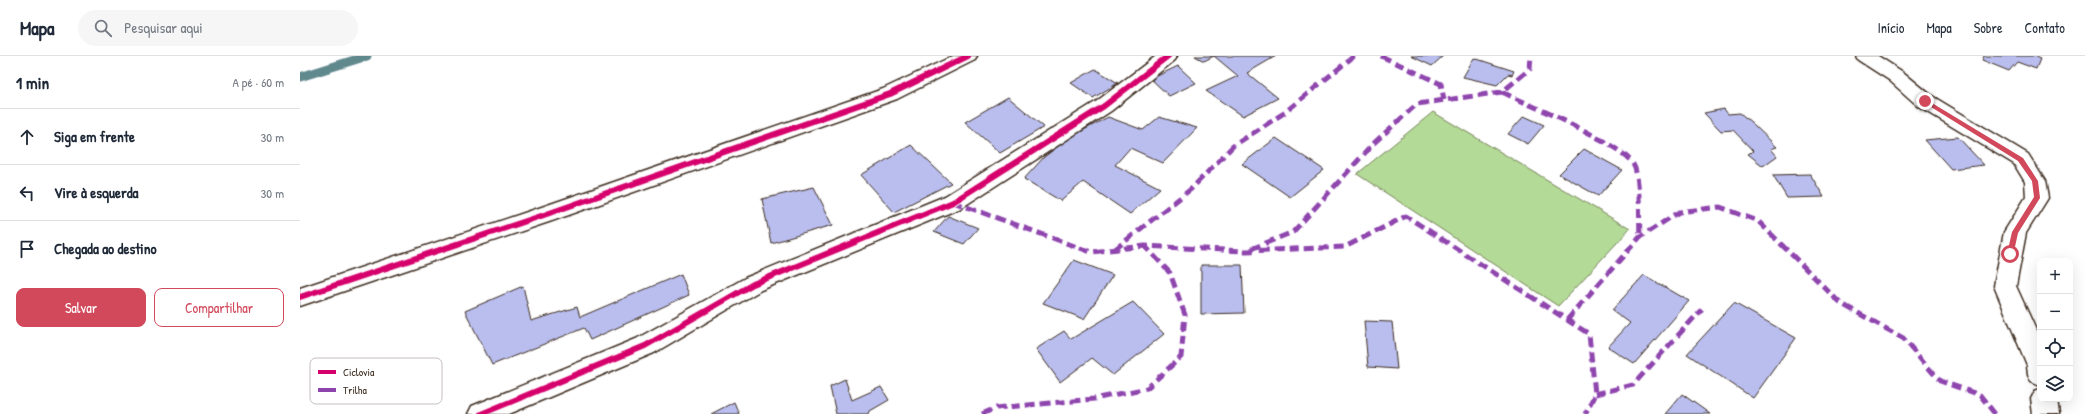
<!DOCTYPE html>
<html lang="pt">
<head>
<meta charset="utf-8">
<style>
  :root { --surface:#fff; --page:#f6f6f7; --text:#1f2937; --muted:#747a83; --line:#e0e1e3; --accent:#d1495b }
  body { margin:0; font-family:"Patrick Hand",sans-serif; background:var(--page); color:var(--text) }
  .controls { position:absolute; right:12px; bottom:12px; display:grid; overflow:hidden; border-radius:8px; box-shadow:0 4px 16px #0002 }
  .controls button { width:36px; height:36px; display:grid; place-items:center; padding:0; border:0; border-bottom:1px solid var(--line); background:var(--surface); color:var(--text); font:20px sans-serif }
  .stop { position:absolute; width:12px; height:12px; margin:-9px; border:3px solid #d1495b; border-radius:50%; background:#fff }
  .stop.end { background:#d1495b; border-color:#fff; box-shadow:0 1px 4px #0008 }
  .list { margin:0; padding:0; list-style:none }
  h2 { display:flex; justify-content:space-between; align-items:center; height:52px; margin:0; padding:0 16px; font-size:17px }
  h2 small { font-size:13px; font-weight:400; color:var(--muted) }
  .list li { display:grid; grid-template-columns:26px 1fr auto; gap:12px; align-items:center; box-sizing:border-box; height:56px; padding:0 16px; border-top:1px solid var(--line) }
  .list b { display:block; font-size:15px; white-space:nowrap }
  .list em { font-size:13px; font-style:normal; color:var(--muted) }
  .actions { display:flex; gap:8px; padding:12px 16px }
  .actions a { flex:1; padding:9px 0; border:1px solid var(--accent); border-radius:8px; text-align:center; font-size:14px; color:var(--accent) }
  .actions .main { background:var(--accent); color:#fff }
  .icon { flex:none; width:22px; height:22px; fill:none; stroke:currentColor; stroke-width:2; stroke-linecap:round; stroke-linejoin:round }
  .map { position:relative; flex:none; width:1785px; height:358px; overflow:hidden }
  header { display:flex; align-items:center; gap:24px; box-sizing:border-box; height:56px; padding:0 20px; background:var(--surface); border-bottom:1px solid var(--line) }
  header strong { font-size:19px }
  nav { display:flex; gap:22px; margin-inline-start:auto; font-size:14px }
  .search { width:280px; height:36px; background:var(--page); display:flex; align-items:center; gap:10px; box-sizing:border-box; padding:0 14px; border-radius:22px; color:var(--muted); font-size:15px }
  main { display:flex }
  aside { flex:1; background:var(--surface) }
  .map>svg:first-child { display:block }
  .green { fill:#b3da96; stroke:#77825a }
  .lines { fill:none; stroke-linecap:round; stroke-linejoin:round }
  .stream { stroke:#61898e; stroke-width:9 }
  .building { fill:#b9beef; stroke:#3b2a1e }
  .street-casing { stroke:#3b2a1e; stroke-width:3 }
  .secondary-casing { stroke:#3b2a1e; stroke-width:3 }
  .street { fill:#fff; fill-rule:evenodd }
  .secondary { fill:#fff; fill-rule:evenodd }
  .quiet { stroke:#8e44ad; stroke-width:5; stroke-dasharray:10 5; stroke-linecap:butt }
  .cycleway-casing { stroke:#fff; stroke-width:8 }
  .cycleway { stroke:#d6006c; stroke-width:6 }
  .route { fill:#d1495b }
  .key { fill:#fff; stroke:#c4bfbc; stroke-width:1 }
  .key-label { font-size:11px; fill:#3b2a1e }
</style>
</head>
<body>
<header>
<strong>Mapa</strong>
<div class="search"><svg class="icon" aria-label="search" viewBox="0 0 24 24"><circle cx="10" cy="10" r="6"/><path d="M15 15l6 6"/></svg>Pesquisar aqui</div>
<nav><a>Início</a><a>Mapa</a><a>Sobre</a><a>Contato</a></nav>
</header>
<main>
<aside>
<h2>1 min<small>A pé · 60 m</small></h2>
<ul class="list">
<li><svg class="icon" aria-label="ahead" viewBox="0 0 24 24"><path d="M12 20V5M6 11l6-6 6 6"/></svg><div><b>Siga em frente</b></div><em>30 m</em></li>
<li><svg class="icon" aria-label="left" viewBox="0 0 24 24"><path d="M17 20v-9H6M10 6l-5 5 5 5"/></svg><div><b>Vire à esquerda</b></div><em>30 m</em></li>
<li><svg class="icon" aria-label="arrive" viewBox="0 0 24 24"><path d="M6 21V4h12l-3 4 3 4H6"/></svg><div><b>Chegada ao destino</b></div></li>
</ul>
<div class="actions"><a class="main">Salvar</a><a>Compartilhar</a></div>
</aside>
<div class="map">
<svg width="1785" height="358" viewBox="0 0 1785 358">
  <rect width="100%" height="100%" fill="#fff"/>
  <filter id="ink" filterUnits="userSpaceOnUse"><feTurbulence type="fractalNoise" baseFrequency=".025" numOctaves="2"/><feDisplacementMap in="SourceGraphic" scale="8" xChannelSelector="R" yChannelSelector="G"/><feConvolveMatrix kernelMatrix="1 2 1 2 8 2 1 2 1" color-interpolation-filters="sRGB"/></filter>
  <g filter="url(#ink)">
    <polygon class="green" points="1133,56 1330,173 1258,250 1057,118"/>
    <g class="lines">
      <polyline class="stream" points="0,21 67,0"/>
    </g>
    <g class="building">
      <polygon points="895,0 976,0 947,17 978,42 943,60 906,35 938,20 914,0 904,5"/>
      <polygon points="1111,0 1143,0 1132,10"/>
      <polygon points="1684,0 1733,0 1740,3 1736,13 1717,6 1709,15 1682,4"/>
      <polygon points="1174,2 1214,15 1212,19 1208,18 1197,29 1163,21"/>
      <polygon points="878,10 896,27 869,40 851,23"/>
      <polygon points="795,13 818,27 793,42 771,27"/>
      <polygon points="708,41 744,71 700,97 665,66"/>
      <polygon points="1424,53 1428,58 1440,57 1452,67 1477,91 1471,93 1477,100 1463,110 1448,98 1453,95 1433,74 1421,75 1404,57"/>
      <polygon points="1224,60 1244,69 1228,88 1208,78"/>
      <polygon points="808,61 843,74 859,61 897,72 863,107 830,92 815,109 860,132 830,158 783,126 761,145 724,123 744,101 769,82"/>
      <polygon points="1658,81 1684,109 1651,113 1625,84"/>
      <polygon points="976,82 1024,114 990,141 942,108"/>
      <polygon points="611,89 651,127 594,156 561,119"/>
      <polygon points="1284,93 1322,114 1298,140 1259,118"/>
      <polygon points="1510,118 1524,141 1487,142 1473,119"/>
      <polygon points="514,131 533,169 471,187 462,143"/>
      <polygon points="648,160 678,172 664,188 634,176"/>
      <polygon points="774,204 813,219 784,263 743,247"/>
      <polygon points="901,209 942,209 944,257 901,258"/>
      <polygon points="381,218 389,239 290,284 284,272 192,309 165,255 223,230 231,265 277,251 280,261"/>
      <polygon points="1344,219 1389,245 1334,308 1308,291 1330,267 1312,254"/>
      <polygon points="833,246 864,278 813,319 792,302 760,326 736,293 764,275 771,283"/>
      <polygon points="1434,247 1496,282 1453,342 1387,298"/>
      <polygon points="1064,265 1092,266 1097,313 1068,311"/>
      <polygon points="545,323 552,344 581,331 589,344 570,355 569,358 536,358 530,330"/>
      <polygon points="1382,338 1410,358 1365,358"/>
      <polygon points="434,346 439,358 411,358"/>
    </g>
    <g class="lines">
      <g class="street-casing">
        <g id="street">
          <polygon points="856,0 877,0 875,4 811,55 661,152 461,234 354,297 209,358 168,358 172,350 336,283 445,222 645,140 797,45"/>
          <polygon points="1556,0 1578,0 1603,16 1632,40 1728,98 1745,125 1748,142 1726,177 1716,230 1740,283 1740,329 1731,325 1728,318 1727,309 1694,230 1704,176 1726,141 1725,126 1714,108 1618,50 1589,24 1558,4"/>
          <polygon points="1740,333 1740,343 1757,343 1759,358 1733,358 1731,343 1735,335"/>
        </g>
      </g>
      <g class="secondary-casing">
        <polygon id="secondary" points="653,0 677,0 675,4 597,43 249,166 0,250 0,232 233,154 583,33"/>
      </g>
      <use href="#street" class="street"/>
      <use href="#secondary" class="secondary"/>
      <g class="quiet">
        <polyline points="1081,0 1141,28 1144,44"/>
        <path d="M1202 36C1229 49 1319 86 1333 108 1341 121 1339 164 1340 181"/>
        <polyline points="653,146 791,196 845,190 946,195 1045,191 1106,160 1289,278 1295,338 1285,358"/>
        <polyline points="951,193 993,176 1074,87 1117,48 1202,36 1230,13 1231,0"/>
        <polyline points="814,194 891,133 933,90 984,57 1054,0"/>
        <polyline points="1267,264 1340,181 1379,156 1420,151 1458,165 1540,247 1603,282 1640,325 1680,339 1695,358"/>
        <polyline points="1295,338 1333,329 1402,253"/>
        <polyline points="682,358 696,352 794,343 847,332 881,301 885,259 870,217 845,190"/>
      </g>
      <g class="cycleway-casing">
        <g id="cycleway">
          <polyline points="0,241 241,160 590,38 668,0"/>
          <polyline points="181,358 345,290 453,228 653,146 804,50 868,0"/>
        </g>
      </g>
      <use href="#cycleway" class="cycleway"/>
    </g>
  </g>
  <polygon class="route" points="1623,44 1627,44 1723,102 1738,125 1740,142 1718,177 1713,200 1707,198 1712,176 1734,141 1732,125 1718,105 1623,46"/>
  <rect x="10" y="302" width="132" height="46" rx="6" class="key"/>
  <rect x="18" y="314" width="18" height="4" fill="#d6006c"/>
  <rect x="18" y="332" width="18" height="4" fill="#8e44ad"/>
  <g class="key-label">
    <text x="43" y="320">Ciclovia</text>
    <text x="43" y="338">Trilha</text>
  </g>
</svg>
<div class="controls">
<button>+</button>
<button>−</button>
<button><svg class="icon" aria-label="locate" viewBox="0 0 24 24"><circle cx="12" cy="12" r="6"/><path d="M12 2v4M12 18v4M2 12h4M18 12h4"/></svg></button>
<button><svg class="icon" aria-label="layers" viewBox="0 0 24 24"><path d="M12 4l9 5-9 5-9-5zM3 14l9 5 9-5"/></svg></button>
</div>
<div class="stop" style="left:1710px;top:198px"></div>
<div class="stop end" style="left:1625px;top:45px"></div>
</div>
</main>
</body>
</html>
